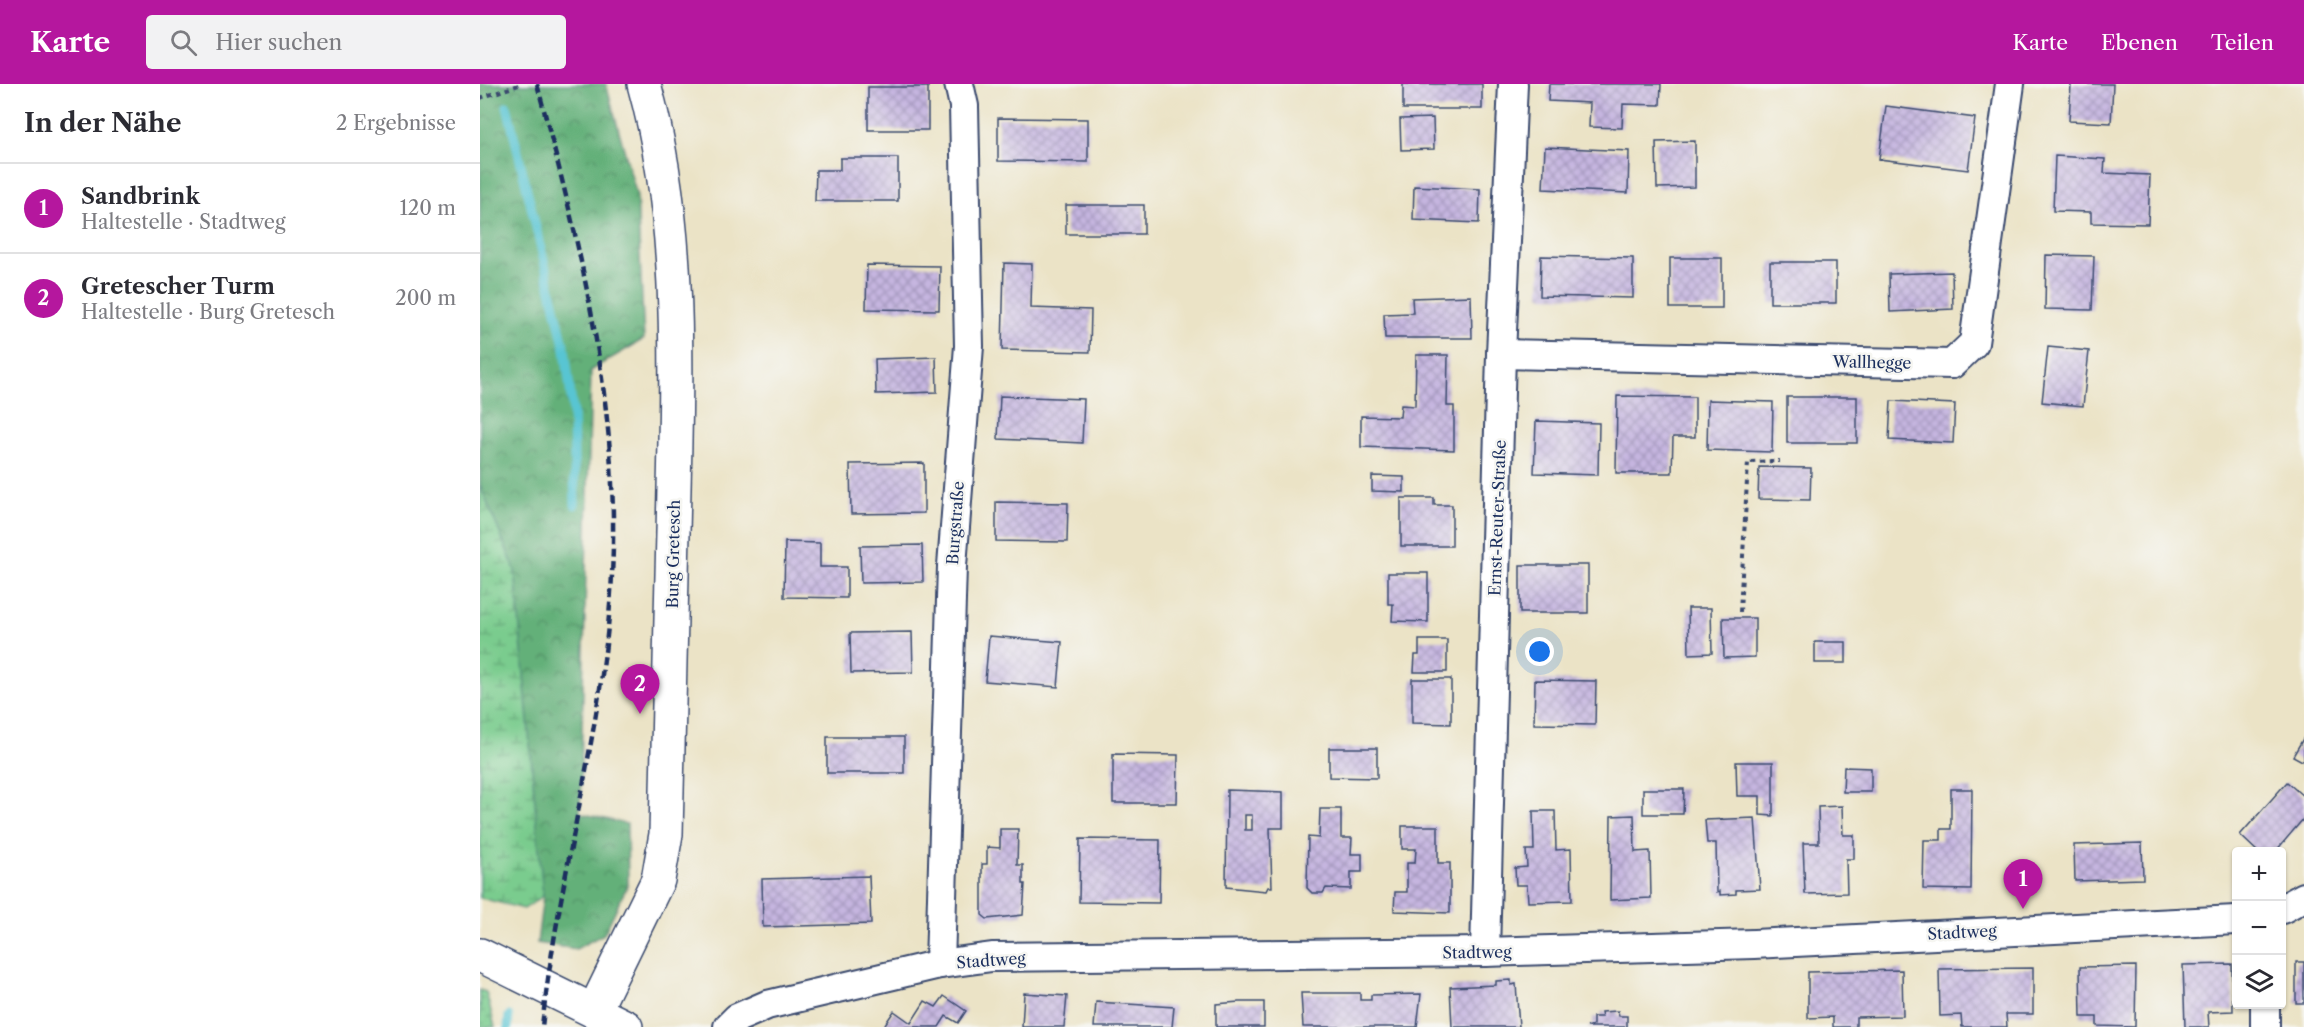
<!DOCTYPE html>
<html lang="de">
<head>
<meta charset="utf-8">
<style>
  :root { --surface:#fff; --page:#f2f2f3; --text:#2b2b33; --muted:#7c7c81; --line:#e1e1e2; --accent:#b5179e }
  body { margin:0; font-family:"Libre Caslon Text",serif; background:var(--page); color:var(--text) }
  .controls { position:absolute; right:18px; bottom:18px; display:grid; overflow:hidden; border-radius:6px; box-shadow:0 2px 4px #0004 }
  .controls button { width:54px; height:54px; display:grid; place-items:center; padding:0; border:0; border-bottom:2px solid var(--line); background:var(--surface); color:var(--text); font:30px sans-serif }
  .you { position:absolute; left:1060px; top:568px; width:21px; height:21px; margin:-15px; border:4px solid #fff; border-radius:50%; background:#1a73e8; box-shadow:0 0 0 9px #1a73e833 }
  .badge { display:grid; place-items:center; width:39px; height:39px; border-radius:50%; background:var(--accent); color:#fff; font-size:20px; font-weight:700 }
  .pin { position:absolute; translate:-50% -50px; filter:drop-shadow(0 2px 3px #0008) }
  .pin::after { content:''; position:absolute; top:32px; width:21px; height:18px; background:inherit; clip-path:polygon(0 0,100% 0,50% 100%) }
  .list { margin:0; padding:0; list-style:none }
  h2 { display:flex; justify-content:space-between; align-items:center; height:78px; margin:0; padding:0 24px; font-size:26px }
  h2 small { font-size:20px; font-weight:400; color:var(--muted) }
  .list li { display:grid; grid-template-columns:39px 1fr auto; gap:18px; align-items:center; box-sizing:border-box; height:90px; padding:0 24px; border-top:2px solid var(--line) }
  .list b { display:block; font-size:22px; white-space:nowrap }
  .list p { margin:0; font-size:20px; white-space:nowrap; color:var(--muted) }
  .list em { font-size:20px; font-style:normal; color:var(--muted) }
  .icon { flex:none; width:33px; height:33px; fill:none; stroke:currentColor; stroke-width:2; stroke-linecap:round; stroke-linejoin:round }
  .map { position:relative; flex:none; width:1824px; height:943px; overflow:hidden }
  header { display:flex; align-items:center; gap:36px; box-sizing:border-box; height:84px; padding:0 30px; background:var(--accent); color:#fff }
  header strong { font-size:28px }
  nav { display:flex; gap:33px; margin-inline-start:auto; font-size:21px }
  .search { width:420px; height:54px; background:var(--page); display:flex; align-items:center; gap:15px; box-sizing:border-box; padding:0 21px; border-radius:6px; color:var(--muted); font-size:22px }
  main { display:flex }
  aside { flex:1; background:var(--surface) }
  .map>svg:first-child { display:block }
  .grass { fill:url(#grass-dots); stroke:#4a7e76; stroke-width:1.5 }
  .forest { fill:url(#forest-crowns); stroke:#3f706c; stroke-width:1.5 }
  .wetland { fill:url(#wetland-marsh); stroke:#4a7e76; stroke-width:1.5 }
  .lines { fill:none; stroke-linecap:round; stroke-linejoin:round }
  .stream { stroke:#59c5d3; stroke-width:9 }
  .building { fill:url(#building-cross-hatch); fill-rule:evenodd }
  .minor-casing { stroke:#3a4a6e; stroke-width:32 }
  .tertiary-casing { stroke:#3a4a6e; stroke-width:36 }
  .secondary-casing { stroke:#3a4a6e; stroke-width:36 }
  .path { stroke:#3a4a6e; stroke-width:4; stroke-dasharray:4.5 4.5; stroke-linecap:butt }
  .minor { stroke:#fff; stroke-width:28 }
  .tertiary { stroke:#fff; stroke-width:33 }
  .secondary { stroke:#fff; stroke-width:33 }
  .rail { stroke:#1b2f5e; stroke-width:4.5; stroke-dasharray:9 4.5; stroke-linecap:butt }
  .labels { text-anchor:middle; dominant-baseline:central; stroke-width:5; stroke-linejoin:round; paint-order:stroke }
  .street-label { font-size:16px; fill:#1b2f5e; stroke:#f6f6f2 }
</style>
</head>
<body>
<header>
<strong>Karte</strong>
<div class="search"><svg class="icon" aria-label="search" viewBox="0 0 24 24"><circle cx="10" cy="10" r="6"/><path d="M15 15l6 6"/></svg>Hier suchen</div>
<nav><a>Karte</a><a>Ebenen</a><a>Teilen</a></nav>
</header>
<main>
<aside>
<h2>In der Nähe<small>2 Ergebnisse</small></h2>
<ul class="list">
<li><span class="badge">1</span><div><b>Sandbrink</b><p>Haltestelle · Stadtweg</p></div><em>120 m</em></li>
<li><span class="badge">2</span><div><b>Gretescher Turm</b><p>Haltestelle · Burg Gretesch</p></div><em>200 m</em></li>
</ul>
</aside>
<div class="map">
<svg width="1824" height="943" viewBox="0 0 1824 943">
  <defs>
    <pattern id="grass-dots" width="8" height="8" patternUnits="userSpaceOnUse" patternTransform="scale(1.5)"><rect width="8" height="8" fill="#7acc8e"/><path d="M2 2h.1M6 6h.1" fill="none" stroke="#63a677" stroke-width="1.8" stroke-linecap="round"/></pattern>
    <pattern id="forest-crowns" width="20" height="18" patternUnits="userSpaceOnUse" patternTransform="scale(1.5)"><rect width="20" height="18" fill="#63b079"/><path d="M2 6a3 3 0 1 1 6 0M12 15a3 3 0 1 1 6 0" fill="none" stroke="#519066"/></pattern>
    <pattern id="wetland-marsh" width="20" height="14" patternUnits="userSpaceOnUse" patternTransform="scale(1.5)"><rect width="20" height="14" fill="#7acc8e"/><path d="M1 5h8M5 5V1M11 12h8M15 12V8" fill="none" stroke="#63a677"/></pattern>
    <pattern id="building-cross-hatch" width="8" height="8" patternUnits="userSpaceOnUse" patternTransform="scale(1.5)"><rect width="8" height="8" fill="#c6b6e0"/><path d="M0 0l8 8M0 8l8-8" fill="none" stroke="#a094b9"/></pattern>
  </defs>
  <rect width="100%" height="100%" fill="#f6f6f2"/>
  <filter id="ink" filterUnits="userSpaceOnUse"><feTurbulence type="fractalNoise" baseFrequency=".0167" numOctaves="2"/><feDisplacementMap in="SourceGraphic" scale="12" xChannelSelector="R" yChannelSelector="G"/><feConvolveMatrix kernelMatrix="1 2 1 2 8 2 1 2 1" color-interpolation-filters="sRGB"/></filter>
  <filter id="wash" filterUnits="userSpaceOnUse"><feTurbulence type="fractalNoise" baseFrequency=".008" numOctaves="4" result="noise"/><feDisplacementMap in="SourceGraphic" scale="24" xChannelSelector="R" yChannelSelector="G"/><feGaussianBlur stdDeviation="1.35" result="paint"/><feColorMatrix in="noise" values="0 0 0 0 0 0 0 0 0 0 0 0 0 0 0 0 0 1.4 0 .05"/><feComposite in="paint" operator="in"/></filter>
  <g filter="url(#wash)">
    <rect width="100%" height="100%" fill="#ebe3c6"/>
    <polygon class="grass" points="0,906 6,908 15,943 0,943"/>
    <polygon class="forest" points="0,0 126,0 157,112 164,255 111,286 100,729 147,740 148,800 124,850 96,865 57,859 63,812 0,483"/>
    <polygon class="wetland" points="0,401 35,486 63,812 44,825 0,814"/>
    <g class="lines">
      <g class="stream">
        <polyline points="27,22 85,265 93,329 95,421"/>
        <polyline points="28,943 29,932"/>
      </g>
    </g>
    <g id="blocks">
      <g class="building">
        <rect x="923" y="0" width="79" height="25"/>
        <polygon points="1069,0 1181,0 1180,21 1143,20 1142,44 1109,43 1110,19 1068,17"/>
        <polygon points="1591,0 1633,0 1631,39 1589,37"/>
        <rect x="388" y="3" width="60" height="43"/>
        <polygon points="1406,22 1495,34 1488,86 1399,75"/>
        <polygon points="518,34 608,35 608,78 518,77"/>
        <polygon points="953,34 954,65 921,66 920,35"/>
        <polygon points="1215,57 1215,103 1177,104 1176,58"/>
        <polygon points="1065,63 1149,67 1148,109 1063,105"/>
        <polygon points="1575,72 1625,75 1624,89 1670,91 1668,140 1611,139 1611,128 1573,127"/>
        <polygon points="360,74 418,74 418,117 335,117 336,86 360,86"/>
        <polygon points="934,102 1000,105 999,139 933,136"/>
        <rect x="586" y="121" width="78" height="29"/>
        <polygon points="1566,171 1614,172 1612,226 1565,225"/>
        <polygon points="1061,172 1153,174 1153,214 1060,212"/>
        <rect x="1190" y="174" width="52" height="50"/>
        <rect x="1290" y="178" width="66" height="41"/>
        <polygon points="524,179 552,180 551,224 611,226 610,268 522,266"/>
        <polygon points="387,181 460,182 459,226 386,225"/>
        <polygon points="1472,188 1473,225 1410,228 1409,190"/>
        <polygon points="991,212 992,254 905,254 904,230 933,229 932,214"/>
        <polygon points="1568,263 1609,267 1603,322 1562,318"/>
        <polygon points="936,271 968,271 967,322 974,322 974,366 881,363 881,332 920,333 921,321 935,322"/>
        <polygon points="456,273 457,308 396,310 395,275"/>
        <polygon points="520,312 604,315 602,359 518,355"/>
        <polygon points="1137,312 1215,313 1215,353 1193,353 1192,389 1136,389"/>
        <rect x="1307" y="313" width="70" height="46"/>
        <polygon points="1228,316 1293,318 1292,368 1227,366"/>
        <polygon points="1411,317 1475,320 1473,359 1409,356"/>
        <polygon points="1056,337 1119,339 1118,391 1054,389"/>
        <polygon points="444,379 444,429 371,430 370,380"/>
        <polygon points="1279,383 1331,384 1330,416 1278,415"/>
        <polygon points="892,392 924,393 924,408 892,407"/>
        <polygon points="921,414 954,414 954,421 972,421 972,462 921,462"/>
        <polygon points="516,418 588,419 587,458 516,457"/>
        <polygon points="305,458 340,459 340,483 367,483 367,514 304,513"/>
        <polygon points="442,461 443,498 381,499 380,462"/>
        <rect x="1040" y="481" width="68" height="48"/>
        <polygon points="908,489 948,489 948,538 912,537 913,520 908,520"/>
        <polygon points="1208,524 1231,524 1232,569 1209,570"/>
        <polygon points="1243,534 1275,534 1275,573 1244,574"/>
        <polygon points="432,548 433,588 371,589 370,549"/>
        <polygon points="509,552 582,558 578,603 505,597"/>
        <polygon points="939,556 967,556 967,588 934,588 935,571 939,571"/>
        <rect x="1335" y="558" width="31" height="21"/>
        <polygon points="932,595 971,595 971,640 932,639"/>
        <polygon points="1055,596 1116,597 1115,641 1054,640"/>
        <rect x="347" y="653" width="77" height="36"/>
        <polygon points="1824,653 1824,678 1813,672"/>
        <polygon points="849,664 897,664 897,694 849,693"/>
        <polygon points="633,670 698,671 697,719 633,719"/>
        <polygon points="1256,678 1293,678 1293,732 1280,731 1280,712 1257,712"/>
        <polygon points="1364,683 1391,684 1391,708 1363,708"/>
        <polygon points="1807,698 1824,713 1824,734 1795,768 1778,768 1760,751"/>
        <polygon points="1163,705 1204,705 1203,730 1163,730"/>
        <polygon points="1471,705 1492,705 1491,806 1443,805 1444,756 1461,756 1461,745 1471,745"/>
        <path d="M747 706 803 708V744H790L792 803H788L786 807 746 803ZM765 731H772V746H765Z"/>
        <polygon points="1362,722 1363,751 1374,751 1374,775 1366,775 1367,809 1325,810 1323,759 1339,759 1338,723"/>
        <polygon points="840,725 861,725 861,754 872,754 871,770 882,770 882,788 871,788 871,805 846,804 843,809 832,809 827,804 828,753 839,754"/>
        <polygon points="1053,727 1075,727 1076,766 1091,765 1092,817 1048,818 1047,801 1036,801 1035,784 1047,783 1046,766 1054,766"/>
        <polygon points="1154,731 1155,768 1170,767 1171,814 1130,816 1131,732"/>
        <polygon points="1275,734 1280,805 1256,806 1256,810 1240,811 1240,807 1237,808 1236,759 1227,759 1225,736"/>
        <polygon points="922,742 958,742 958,779 970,779 970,829 914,827 915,808 927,808 927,779 935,779 936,765 922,765"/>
        <polygon points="520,745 538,745 537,781 543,781 543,800 545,800 543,831 507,835 502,831 502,780 507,780 507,763 520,764"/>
        <polygon points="600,755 680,756 679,819 599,818"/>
        <polygon points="1662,759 1663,795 1595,797 1594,761"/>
        <polygon points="389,792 391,840 283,843 282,795"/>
        <rect x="1816" y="878" width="8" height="41"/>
        <polygon points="1752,880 1753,927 1728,928 1729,943 1705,943 1703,881"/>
        <polygon points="1656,882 1655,943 1617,942 1617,933 1601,933 1600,883"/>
        <polygon points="1553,884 1553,930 1526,930 1527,943 1482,943 1481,931 1460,932 1459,885"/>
        <polygon points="1422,886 1423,932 1376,933 1376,943 1353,943 1353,933 1328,934 1328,888"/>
        <polygon points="1031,896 1031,901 1036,900 1039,943 972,943 970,903 1016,901 1016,897"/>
        <polygon points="544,909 587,912 584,943 542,943"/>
        <polygon points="821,909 880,909 880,916 891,916 891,911 941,910 937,943 823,943"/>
        <polygon points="464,912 486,927 478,939 466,932 459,943 403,943 414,927 431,939 445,917 456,923"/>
        <polygon points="616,918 694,923 692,943 614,943"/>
        <polygon points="759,918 784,918 784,943 736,943 736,920"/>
        <polygon points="1138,927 1139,932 1147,932 1147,943 1107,943 1113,941 1113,933 1122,933 1121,928"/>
      </g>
    </g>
  </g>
  <g filter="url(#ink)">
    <use href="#blocks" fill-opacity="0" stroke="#3a4a6e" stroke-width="1.5"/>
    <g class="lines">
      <g class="minor-casing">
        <g id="minor">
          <polyline points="1021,270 1472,280 1494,259 1530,0"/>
          <polyline points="1802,825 1824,813"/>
          <polyline points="1005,868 1021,270 1033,0"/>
          <polyline points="460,880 472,482 489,262 484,22 479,0"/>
          <polyline points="1785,920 1785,943"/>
          <polyline points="248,943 257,934 287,921 460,880 512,873 1005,868 1274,860 1756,836"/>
        </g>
      </g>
      <g class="tertiary-casing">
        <path id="tertiary" d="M114 927 178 796 186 750C189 635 192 520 194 405 197 269 201 132 164 0"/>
      </g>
      <g class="secondary-casing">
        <polyline id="secondary" points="0,871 146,943"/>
      </g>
      <g class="path">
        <polyline points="0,14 42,0"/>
        <polyline points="1260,528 1268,378 1300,377"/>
      </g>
      <use href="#minor" class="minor"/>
      <use href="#tertiary" class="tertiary"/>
      <use href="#secondary" class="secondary"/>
      <path class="rail" d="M57 0C103 171 145 343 130 521 118 663 77 801 62 943"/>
    </g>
  </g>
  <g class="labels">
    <g class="street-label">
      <text transform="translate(1392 278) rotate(1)">Wallhegge</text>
      <text transform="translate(1017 434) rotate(-88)">Ernst-Reuter-Straße</text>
      <text transform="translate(475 439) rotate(-86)">Burgstraße</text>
      <text transform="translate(193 470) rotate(-89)">Burg Gretesch</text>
      <text transform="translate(1482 848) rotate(-3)">Stadtweg</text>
      <text transform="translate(997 868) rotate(-1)">Stadtweg</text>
      <text transform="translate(511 876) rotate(-4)">Stadtweg</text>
    </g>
  </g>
</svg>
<div class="controls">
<button>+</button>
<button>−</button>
<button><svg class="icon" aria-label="layers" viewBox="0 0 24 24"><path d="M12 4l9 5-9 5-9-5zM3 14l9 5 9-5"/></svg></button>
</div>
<div class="you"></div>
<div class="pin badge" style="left:1543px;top:825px">1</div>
<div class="pin badge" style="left:160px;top:630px">2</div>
</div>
</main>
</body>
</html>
